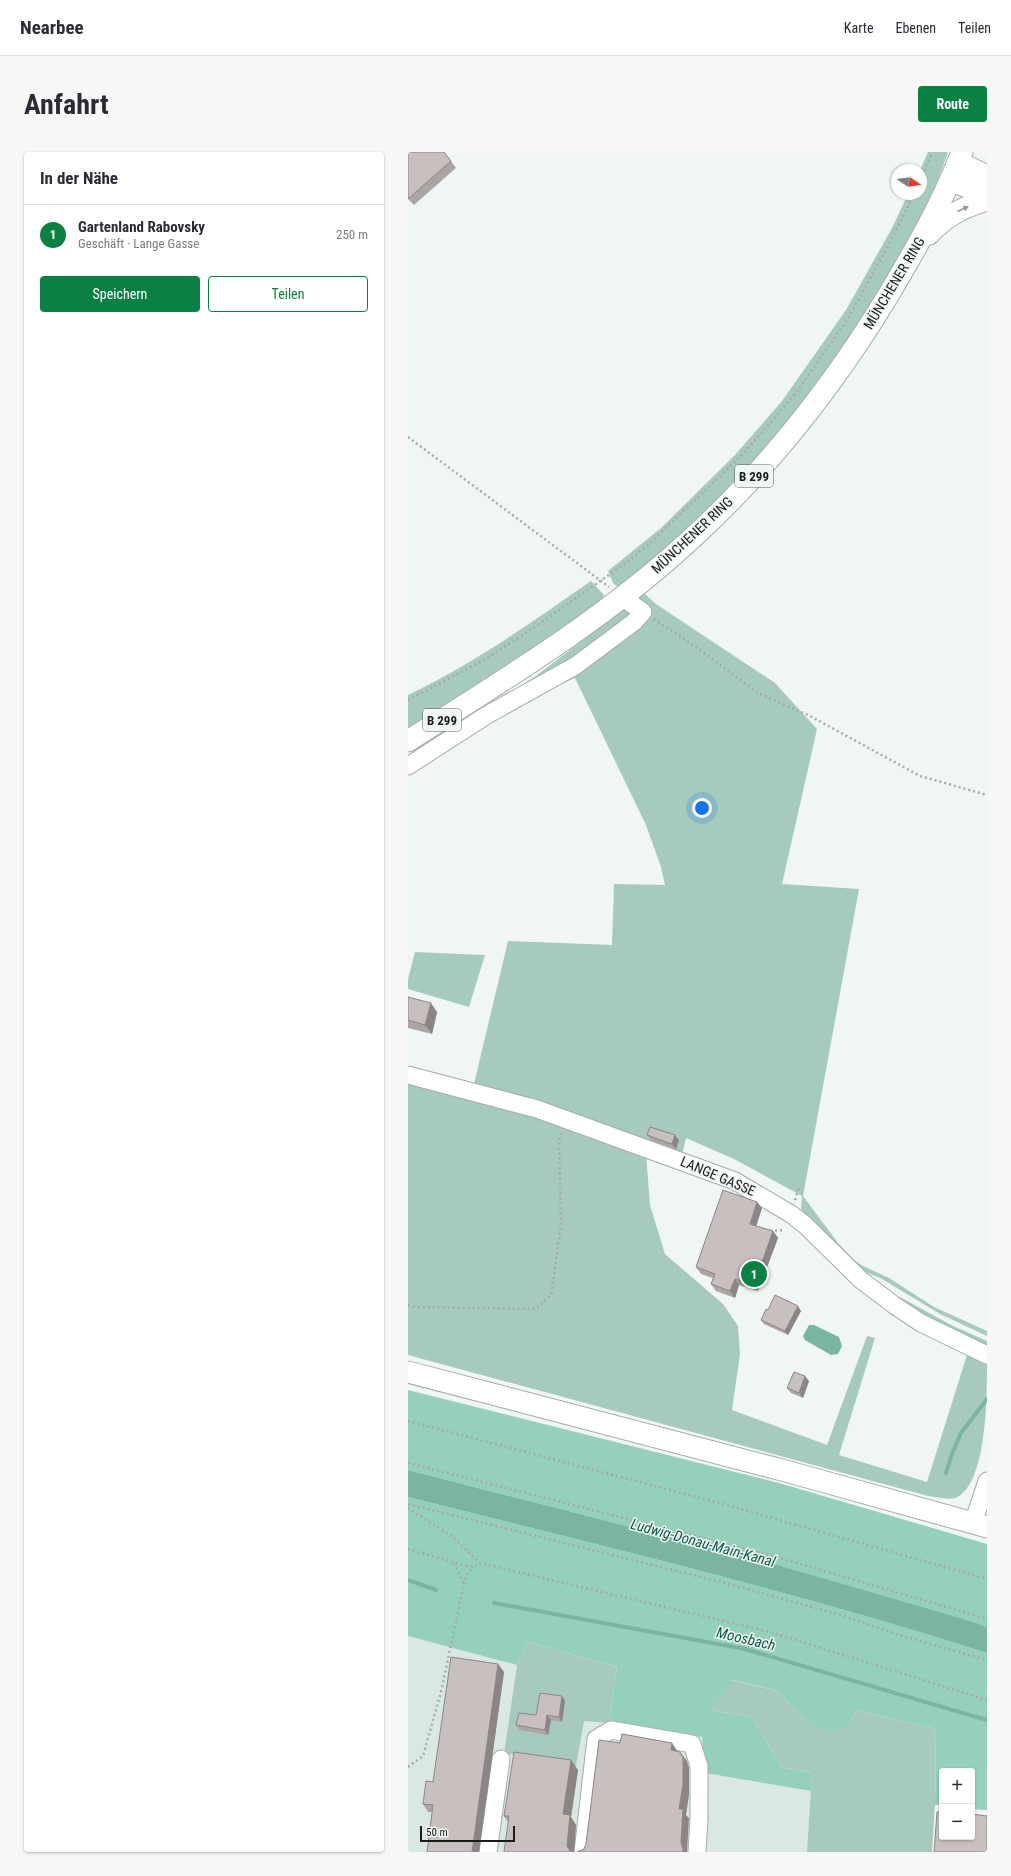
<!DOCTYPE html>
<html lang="de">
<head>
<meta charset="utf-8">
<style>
  :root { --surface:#fff; --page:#f7f7f7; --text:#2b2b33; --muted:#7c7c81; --line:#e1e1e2; --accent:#0b8043 }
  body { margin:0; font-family:"Roboto Condensed",sans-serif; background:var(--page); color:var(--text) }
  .controls { position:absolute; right:12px; bottom:12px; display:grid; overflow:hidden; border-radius:4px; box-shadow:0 1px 3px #0004 }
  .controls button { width:36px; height:36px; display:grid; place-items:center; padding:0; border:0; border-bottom:1px solid var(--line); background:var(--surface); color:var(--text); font:20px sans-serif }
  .compass { position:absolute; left:483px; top:12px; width:36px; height:36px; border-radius:50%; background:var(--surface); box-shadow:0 1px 3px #0004; rotate:103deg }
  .scale { position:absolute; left:12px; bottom:10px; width:95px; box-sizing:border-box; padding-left:4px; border:2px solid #1a1c1b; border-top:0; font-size:11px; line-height:14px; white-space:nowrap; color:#1a1c1b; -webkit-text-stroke:3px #eff6f3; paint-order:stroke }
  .you { position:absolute; left:294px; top:656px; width:14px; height:14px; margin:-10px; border:3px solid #fff; border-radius:50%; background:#1a73e8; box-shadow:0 0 0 6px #1a73e833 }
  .badge { display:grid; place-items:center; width:26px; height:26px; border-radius:50%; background:var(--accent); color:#fff; font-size:13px; font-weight:700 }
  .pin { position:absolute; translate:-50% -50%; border:2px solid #fff; box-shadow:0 1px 4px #0006 }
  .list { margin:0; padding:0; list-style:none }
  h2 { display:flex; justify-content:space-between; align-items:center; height:52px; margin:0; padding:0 16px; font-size:17px }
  h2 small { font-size:13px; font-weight:400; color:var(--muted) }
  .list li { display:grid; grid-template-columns:26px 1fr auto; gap:12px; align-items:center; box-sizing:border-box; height:60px; padding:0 16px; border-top:1px solid var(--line) }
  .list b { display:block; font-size:15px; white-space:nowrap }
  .list p { margin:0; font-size:13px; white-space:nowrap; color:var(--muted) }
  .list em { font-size:13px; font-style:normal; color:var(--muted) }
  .actions { display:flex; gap:8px; padding:12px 16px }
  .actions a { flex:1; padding:9px 0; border:1px solid var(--accent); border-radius:4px; text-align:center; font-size:14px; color:var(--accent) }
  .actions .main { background:var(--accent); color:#fff }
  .map { position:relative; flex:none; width:579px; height:1700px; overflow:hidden; border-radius:4px }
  header { display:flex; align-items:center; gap:24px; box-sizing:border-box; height:56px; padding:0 20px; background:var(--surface); border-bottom:1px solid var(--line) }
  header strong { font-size:19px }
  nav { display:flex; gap:22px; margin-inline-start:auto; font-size:14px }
  .intro { display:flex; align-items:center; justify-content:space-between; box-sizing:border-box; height:96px; padding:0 24px }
  h1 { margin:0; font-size:28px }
  .button { padding:10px 18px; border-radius:4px; background:var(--accent); color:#fff; font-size:14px; font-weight:700 }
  main { display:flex; gap:24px; padding:0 24px }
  aside { flex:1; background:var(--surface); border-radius:4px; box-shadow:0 1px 3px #0004 }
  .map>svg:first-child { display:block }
  .built { fill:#dae8e4 }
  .green { fill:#a7cabf }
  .forest { fill:#95d0bd }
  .water { fill:#7ab5a2 }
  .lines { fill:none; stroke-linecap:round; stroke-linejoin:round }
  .stream { stroke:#7ab5a2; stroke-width:4 }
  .minor-casing { stroke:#a4aba8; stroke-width:19 }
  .major-casing { stroke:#a4aba8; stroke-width:23 }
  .path { stroke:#a5aba8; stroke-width:2.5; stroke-dasharray:2 3; stroke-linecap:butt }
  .minor { stroke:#fff; stroke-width:17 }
  .major { stroke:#fff; stroke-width:21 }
  .wall { fill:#aba5a3 }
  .shaded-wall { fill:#8b8685 }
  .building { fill:#c7c0be; stroke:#8b8685 }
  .oneway { fill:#989998 }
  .labels { text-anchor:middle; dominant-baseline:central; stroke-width:3; stroke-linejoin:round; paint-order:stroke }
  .shield { fill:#eff6f3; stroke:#5a5d5c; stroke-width:1 }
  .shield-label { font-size:13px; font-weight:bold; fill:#1a1c1b }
  .street-label { font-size:14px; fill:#1a1c1b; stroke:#eff6f3 }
  .water-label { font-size:15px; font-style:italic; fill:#0b5b49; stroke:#eff6f3 }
</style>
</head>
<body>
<header>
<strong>Nearbee</strong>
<nav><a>Karte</a><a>Ebenen</a><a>Teilen</a></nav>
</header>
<div class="intro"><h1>Anfahrt</h1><a class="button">Route</a></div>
<main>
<aside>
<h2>In der Nähe<small></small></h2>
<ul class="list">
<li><span class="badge">1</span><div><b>Gartenland Rabovsky</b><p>Geschäft · Lange Gasse</p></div><em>250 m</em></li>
</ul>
<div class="actions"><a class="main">Speichern</a><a>Teilen</a></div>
</aside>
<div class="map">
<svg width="579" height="1700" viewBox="0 0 579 1700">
  <rect width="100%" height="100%" fill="#eff6f3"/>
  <polygon class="built" points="0,1484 109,1513 96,1601 176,1569 201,1571 294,1585 297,1621 403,1639 399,1700 0,1700"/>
  <g class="green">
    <path d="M520 0H540C527 40 506 78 486 114 416 237 323 349 211 436L205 431 200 419 253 376 327 303 374 249 438 158 484 76 500 42H513L512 18Z"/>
    <path d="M183 429 196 443 193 448 152 478 0 576V543C65 512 124 470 183 429Z"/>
    <polygon points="236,441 248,452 367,531 409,577 374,732 451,737 395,1044 430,1091 446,1108 455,1114 481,1126 526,1155 579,1179 579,1184 532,1162 474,1127 453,1118 393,1057 394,1044 326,1007 278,986 274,1003 66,932 100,789 204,793 206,732 257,733 253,715 238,673 167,526 136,539 0,605 128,524"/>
    <polygon points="7,800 77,803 61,855 0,837 0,827"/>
    <path d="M0 930 103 958 238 1002 242 1053 257 1102 315 1152 330 1174 332 1202 324 1258 419 1293 459 1184 467 1186 431 1303 519 1330 559 1203 579 1212C579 1245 579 1334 547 1346 539 1348 528 1345 520 1344L0 1203Z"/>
    <path d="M492 1145 545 1174 579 1189V1196C552 1183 511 1168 492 1145Z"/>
    <polygon points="120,1490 209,1515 201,1571 176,1569 168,1614 96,1601 109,1513"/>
    <polygon points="324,1528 370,1539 400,1572 441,1573 448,1558 528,1577 527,1653 524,1700 399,1700 404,1621 374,1615 344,1565 303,1558"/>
  </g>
  <g class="forest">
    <polygon points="0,1238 371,1331 579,1392 579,1475 363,1411 0,1318"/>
    <path d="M0 1345C194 1394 389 1440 579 1501V1658L564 1657V1619H534V1653H527L528 1577 448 1558 441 1573 424 1580 400 1572 370 1539 325 1528 303 1558 344 1565 374 1615 404 1621 403 1639 297 1621 294 1585 201 1571 209 1515 120 1490 109 1513 0 1484Z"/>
  </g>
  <g class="water">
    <polygon points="401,1173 406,1173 431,1185 434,1194 430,1202 423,1203 397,1188 395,1184"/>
    <path d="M0 1318 363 1411 555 1467 579 1475V1501C389 1440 194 1394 0 1345Z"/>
  </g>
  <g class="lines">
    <g class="stream">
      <polyline points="538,1321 544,1302 553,1281 579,1247"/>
      <polyline points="0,1428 28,1438"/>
      <polyline points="86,1451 337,1497 579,1568"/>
    </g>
    <g class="minor-casing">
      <g id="minor">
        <polyline points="0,614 79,563 167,514 226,470 235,460 214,445"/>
        <polyline points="0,923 129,957 327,1029 383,1062 397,1073 453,1128 486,1153 513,1171 579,1203"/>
        <polyline points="565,1371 579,1329"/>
        <polyline points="80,1700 93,1607"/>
        <polyline points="175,1700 188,1587 203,1578 284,1592 291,1614 291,1667 289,1700"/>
      </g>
    </g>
    <g class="major-casing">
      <g id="major">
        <polyline points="550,10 579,24"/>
        <polyline points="542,28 579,43"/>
        <path d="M521 82C538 64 555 55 579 48"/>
        <path d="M0 589C96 528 195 468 280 390 358 319 423 237 478 147 506 100 534 52 554 0"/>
        <polyline points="0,1220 374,1318 579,1375"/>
      </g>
    </g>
    <g class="path">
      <polyline points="513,28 524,0"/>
      <polyline points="0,285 201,435"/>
      <polyline points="246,467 292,498 350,541 402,564 512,624 579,643"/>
      <polyline points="0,548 74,509 115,483 218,411 240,393 334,303 387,242 440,167 482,90 506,42"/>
      <polyline points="387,1048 391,1036"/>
      <polyline points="362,1079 377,1078"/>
      <polyline points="0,1153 7,1155 128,1157 143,1143 153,1073 151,990 153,981"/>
      <polyline points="0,1269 315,1352 579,1427"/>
      <polyline points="0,1311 369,1405 579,1467"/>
      <polyline points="0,1352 325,1433 436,1464 494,1484 579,1508"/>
      <polyline points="0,1356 45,1385 72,1411 362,1480 579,1548"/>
      <polyline points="0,1397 59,1414 66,1415 72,1411"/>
      <polyline points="46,1411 55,1430"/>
      <polyline points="0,1615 15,1604 33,1540 56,1431 59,1422 66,1415"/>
    </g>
    <use href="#minor" class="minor"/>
    <use href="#major" class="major"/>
  </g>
  <g class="wall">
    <polygon points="0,2 43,9 48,16 6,53 0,47"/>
    <polygon points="0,845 29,860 24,882 0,876"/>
    <polygon points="239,983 271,988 268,997 243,988"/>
    <polygon points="354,1056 348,1074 365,1079 370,1086 350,1139 331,1133 327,1146 308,1139 303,1132 305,1126 293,1122 288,1115"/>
    <polygon points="360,1158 393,1159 380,1183 356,1172 353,1168"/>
    <polygon points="401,1229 395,1246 383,1241 379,1236"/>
    <polygon points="90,1512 96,1520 71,1700 19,1700 24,1660 20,1660 15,1652 25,1630"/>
    <polygon points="154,1544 157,1549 154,1570 143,1568 140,1583 112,1578 108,1573 128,1563"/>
    <polygon points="170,1618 163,1665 168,1673 166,1700 100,1670 96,1664"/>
  </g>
  <g class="shaded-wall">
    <polygon points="23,851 29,860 24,882 17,873"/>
    <polygon points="267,983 271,988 268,997 264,992"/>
    <polygon points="349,1050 354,1056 347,1078 342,1072"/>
    <polygon points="365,1079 370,1086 350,1139 346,1133"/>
    <polygon points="327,1127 331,1133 327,1146 322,1139"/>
    <polygon points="390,1154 393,1159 380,1183 377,1179"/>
    <polygon points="397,1224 401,1229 395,1246 391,1241"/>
    <polygon points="90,1512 96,1520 71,1700 64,1700"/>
    <polygon points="154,1544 157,1549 154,1570 151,1565"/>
    <polygon points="139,1563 143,1568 140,1583 137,1578"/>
    <polygon points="264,1591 270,1600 263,1598"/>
    <polygon points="272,1600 279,1609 281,1616 281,1643 278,1663 281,1666 279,1700 275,1700 273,1690 271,1657"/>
    <polygon points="163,1608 170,1618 163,1665 168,1673 166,1700 163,1700 159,1694 155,1662"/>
  </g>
  <g class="building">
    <polygon points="2,0 36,0 43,9 1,46 0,45 0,2"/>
    <polygon points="0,845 23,851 17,873 0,868"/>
    <polygon points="242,975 267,983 264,992 239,983"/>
    <polygon points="315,1038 349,1050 342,1072 365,1079 346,1133 327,1127 322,1139 303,1132 307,1122 288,1115"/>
    <polygon points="367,1143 390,1154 377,1179 353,1168 358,1157 360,1158"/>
    <polygon points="386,1220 397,1224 391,1241 379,1236"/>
    <polygon points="43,1505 90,1512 64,1700 19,1700 25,1653 15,1652 18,1629 25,1630"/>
    <polygon points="132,1541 154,1544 151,1565 139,1563 137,1578 108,1573 111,1561 128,1563"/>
    <polygon points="214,1582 264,1591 263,1598 272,1600 275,1606 275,1633 271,1657 275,1657 273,1690 275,1697 275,1700 169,1700 176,1697 178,1692 191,1588 212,1591"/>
    <polygon points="106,1600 163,1608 155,1662 162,1663 159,1694 162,1699 166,1700 96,1700 101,1664 96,1664"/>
    <polygon points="529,1660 534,1660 534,1685 564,1685 564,1662 579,1664 579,1700 526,1700"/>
  </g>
  <defs><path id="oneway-solid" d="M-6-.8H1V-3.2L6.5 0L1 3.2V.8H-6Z"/></defs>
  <use class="oneway" href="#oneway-solid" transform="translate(555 57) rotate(-24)"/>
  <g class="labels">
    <g class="shield">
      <rect x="327" y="313" width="38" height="22" rx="3"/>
      <rect x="15" y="557" width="38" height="22" rx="3"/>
    </g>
    <g class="shield-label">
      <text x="346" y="324">B 299</text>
      <text x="34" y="568">B 299</text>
    </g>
    <g class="street-label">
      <text transform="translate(486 131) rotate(-59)">MÜNCHENER RING</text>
      <text transform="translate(284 383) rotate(-43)">MÜNCHENER RING</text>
      <text transform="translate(310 1024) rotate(23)">LANGE GASSE</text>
    </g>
    <g class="water-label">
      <text transform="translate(295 1391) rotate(15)">Ludwig-Donau-Main-Kanal</text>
      <text transform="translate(338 1487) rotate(13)">Moosbach</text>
    </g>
  </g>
</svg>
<div class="controls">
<button>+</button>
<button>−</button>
</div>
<svg class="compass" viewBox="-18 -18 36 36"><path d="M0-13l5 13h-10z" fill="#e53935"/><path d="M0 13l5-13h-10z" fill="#7c7c81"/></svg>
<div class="scale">50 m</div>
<div class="you"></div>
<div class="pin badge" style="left:346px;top:1122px">1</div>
</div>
</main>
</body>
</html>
